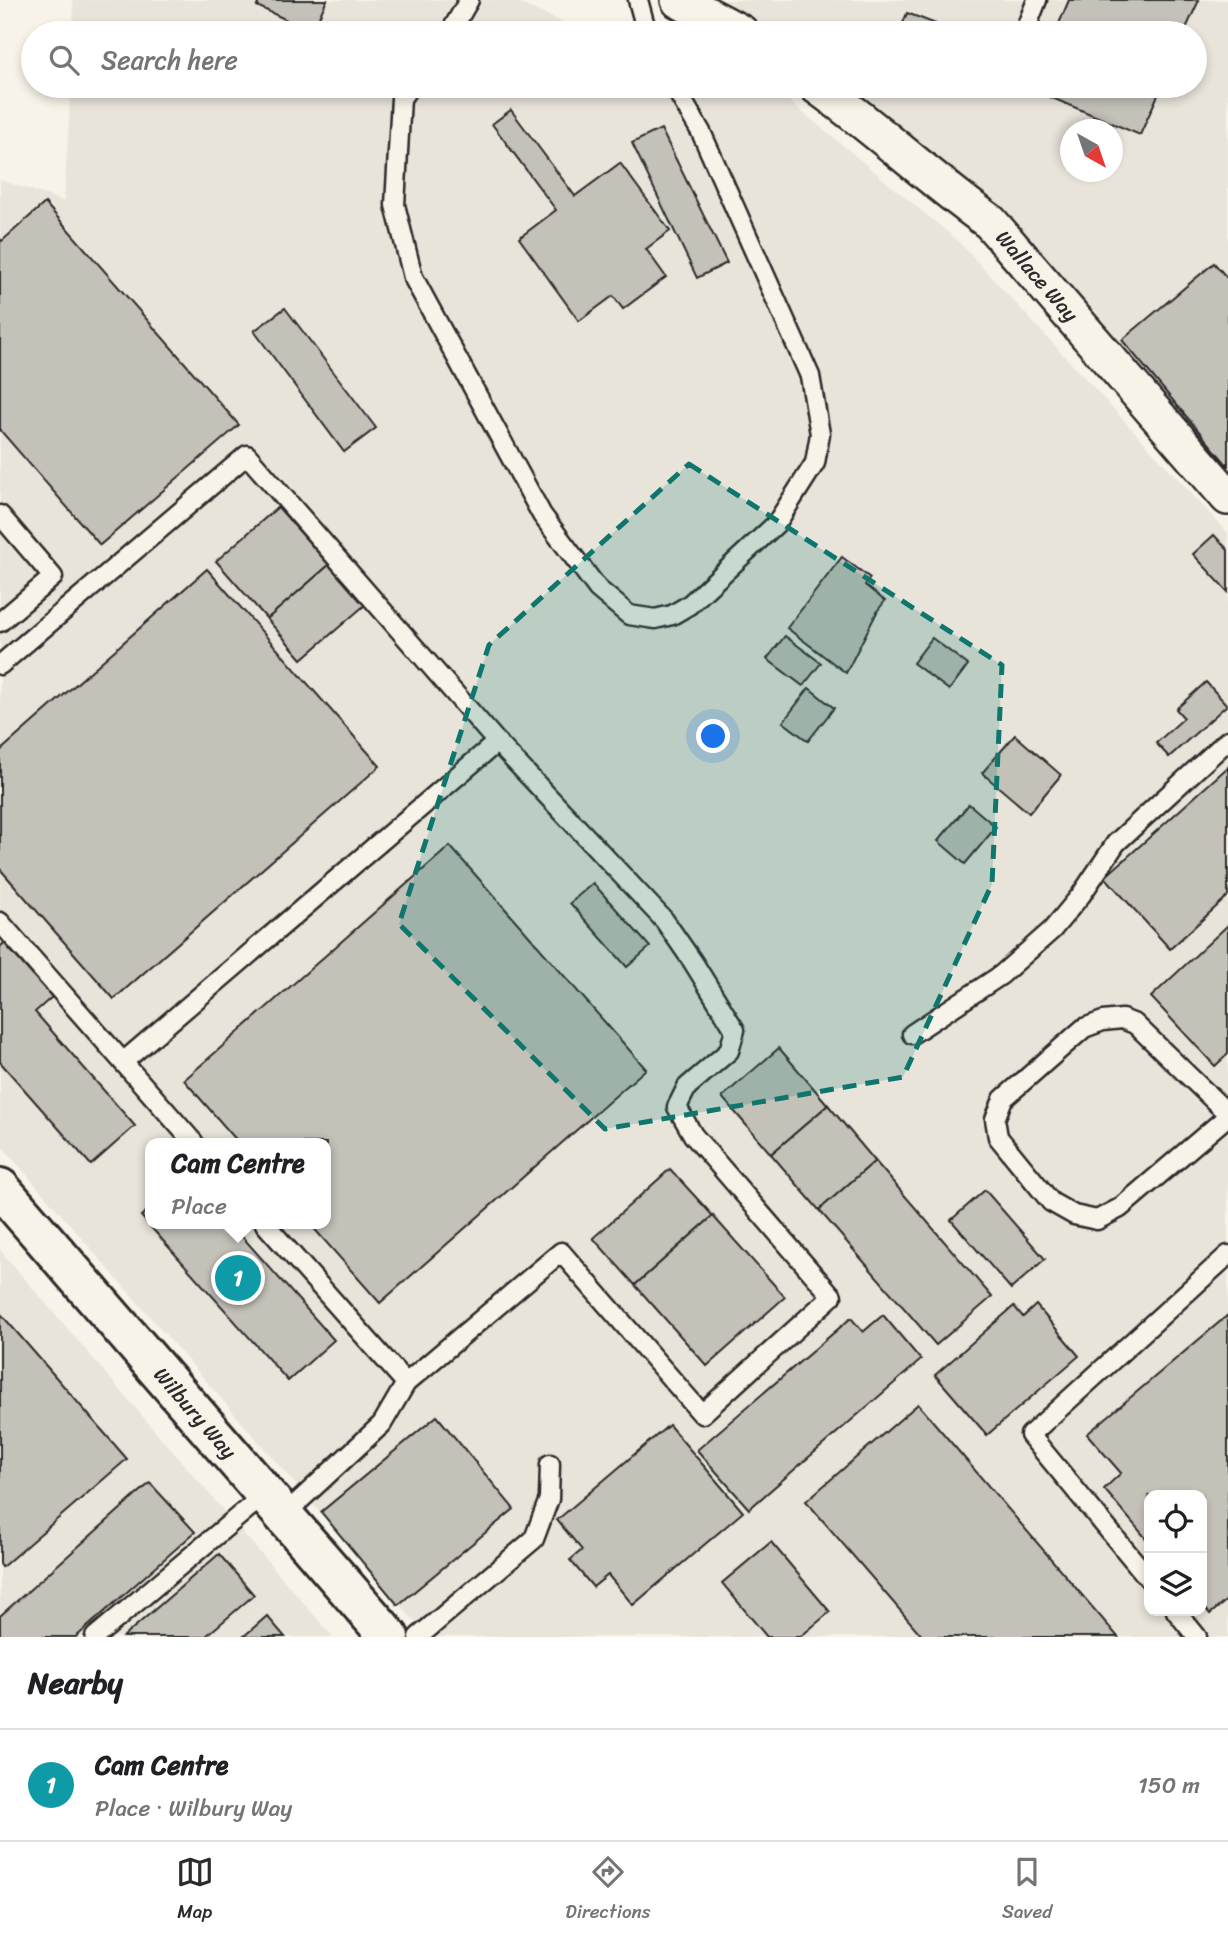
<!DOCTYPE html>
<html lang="en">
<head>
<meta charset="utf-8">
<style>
  :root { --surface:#fff; --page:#f6f6f6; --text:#202124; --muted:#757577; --line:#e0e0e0; --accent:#2b2b2b }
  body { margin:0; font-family:Sriracha,sans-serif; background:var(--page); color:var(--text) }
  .controls { position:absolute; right:21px; bottom:21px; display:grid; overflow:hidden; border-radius:14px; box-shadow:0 4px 10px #0003 }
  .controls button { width:63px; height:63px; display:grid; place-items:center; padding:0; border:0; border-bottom:2px solid var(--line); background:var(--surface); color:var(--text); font:35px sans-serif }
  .compass { position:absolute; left:1060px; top:119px; width:63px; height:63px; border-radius:50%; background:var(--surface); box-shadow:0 4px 10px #0003; rotate:140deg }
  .you { position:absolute; left:714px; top:737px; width:24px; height:24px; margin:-18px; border:5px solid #fff; border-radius:50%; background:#1a73e8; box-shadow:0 0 0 10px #1a73e833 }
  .badge { display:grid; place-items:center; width:46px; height:46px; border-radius:50%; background:var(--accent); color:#fff; font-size:23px; font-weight:700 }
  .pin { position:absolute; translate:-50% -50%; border:4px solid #fff; box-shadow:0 2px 7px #0006 }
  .popup { position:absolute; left:145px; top:1138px; width:186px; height:91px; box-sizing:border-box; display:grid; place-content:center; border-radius:14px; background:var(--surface); filter:drop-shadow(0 2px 5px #0005); font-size:23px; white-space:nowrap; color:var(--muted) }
  .popup b { font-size:26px; color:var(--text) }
  .popup::after { content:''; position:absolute; left:50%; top:100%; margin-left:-14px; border:14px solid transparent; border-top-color:var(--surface) }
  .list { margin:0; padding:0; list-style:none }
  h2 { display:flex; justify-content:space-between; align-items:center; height:91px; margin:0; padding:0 28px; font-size:30px }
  h2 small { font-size:23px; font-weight:400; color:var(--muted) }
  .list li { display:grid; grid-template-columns:46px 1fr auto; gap:21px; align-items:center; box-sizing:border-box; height:112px; padding:0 28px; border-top:2px solid var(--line) }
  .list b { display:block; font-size:26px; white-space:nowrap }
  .list p { margin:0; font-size:23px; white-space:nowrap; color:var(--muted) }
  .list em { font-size:23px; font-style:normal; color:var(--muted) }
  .icon { flex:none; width:38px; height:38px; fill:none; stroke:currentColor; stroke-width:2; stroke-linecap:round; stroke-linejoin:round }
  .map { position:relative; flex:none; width:1228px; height:1637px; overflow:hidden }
  .search { position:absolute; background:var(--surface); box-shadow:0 4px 10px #0003; left:21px; right:21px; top:21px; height:77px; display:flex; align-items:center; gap:18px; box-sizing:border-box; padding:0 24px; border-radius:38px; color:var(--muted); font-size:26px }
  .sheet { height:203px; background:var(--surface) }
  nav { display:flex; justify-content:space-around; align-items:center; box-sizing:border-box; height:98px; border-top:2px solid var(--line); background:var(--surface); font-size:19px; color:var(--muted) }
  nav a { display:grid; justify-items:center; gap:4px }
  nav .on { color:var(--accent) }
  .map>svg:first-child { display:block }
  .built { fill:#e8e4da; fill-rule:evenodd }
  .building { fill:#c4c1b9; stroke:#2b2b2b; stroke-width:2 }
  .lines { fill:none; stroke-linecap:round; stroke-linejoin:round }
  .lane-casing { stroke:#2b2b2b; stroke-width:23 }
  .street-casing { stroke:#2b2b2b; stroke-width:40 }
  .secondary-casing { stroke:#2b2b2b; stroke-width:44 }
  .lane { stroke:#f7f3e8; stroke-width:18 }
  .street { stroke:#f7f3e8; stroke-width:35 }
  .secondary { stroke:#f7f3e8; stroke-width:38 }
  .marked { fill:#0f766e; fill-opacity:0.2; stroke:#0f766e; stroke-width:5; stroke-dasharray:14 9; stroke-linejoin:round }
  .labels { text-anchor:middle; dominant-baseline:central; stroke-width:7; stroke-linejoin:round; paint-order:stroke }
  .street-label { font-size:21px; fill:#2b2b2b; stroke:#f7f3e8 }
</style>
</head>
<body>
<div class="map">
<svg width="1228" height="1637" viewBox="0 0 1228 1637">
  <rect width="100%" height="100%" fill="#f7f3e8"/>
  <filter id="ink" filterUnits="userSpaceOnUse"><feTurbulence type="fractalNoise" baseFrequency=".0143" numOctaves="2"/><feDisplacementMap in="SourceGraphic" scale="14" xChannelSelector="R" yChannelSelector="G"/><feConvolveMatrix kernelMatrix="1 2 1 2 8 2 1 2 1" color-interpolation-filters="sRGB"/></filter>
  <g filter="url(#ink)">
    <g class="built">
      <polygon points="73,0 512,0 587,33 74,33"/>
      <path d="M724 0H1228V472L836 86H1195V33H767ZM1070 130H1112V172H1070Z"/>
      <path d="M71 86H771L958 241 1228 533V1637H428L0 1144V180L64 201ZM150 1143H326V1224H150ZM1149 1495H1202V1611H1149Z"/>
      <polygon points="0,1250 174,1453 333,1637 0,1637"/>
    </g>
    <g class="building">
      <polygon points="260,0 327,0 312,32 257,6"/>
      <polygon points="1069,0 1199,0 1184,33 1055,33"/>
      <polygon points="907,13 944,27 942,33 899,33"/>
      <polygon points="1033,86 1162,86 1140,135 1031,89"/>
      <polygon points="511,110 575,196 620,163 670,231 646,249 666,277 623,309 613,296 579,321 519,238 556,210 492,124"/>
      <polygon points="661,129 727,263 697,278 632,143"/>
      <polygon points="45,203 239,425 100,545 0,430 0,239 2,241"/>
      <polygon points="1214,263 1228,279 1228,466 1122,340"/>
      <polygon points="285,308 376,428 344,452 254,331"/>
      <polygon points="278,507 329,565 267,619 216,561"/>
      <polygon points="1214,535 1228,550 1228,592 1193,554"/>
      <polygon points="842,557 870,578 865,585 885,601 878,610 846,673 787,628"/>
      <polygon points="329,565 365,605 302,659 267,619"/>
      <polygon points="207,569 380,766 114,999 0,869 0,751"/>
      <polygon points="785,636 821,663 803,686 767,659"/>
      <polygon points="932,638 968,665 949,690 913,663"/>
      <polygon points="1206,682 1227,705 1169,757 1156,743 1184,718 1176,709"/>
      <polygon points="809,688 834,708 808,741 783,722"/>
      <polygon points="1015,735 1061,775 1029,813 982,773"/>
      <polygon points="1228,767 1228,896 1170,949 1105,877"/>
      <polygon points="969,804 996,827 965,864 938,841"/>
      <polygon points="450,846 646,1069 380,1303 310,1224 326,1224 326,1143 239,1143 184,1080"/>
      <polygon points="593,883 650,947 627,967 570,903"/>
      <polygon points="1228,925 1228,1054 1215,1066 1151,997"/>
      <polygon points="4,943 52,997 35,1012 135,1126 91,1165 0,1062 0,947"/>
      <polygon points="779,1048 828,1105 771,1154 722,1097"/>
      <polygon points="828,1105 875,1161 819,1210 771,1154"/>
      <polygon points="875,1161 992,1297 936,1345 819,1210"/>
      <polygon points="670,1169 713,1216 635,1285 593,1238"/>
      <polygon points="985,1190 1045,1259 1011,1289 951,1220"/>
      <polygon points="150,1208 150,1224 231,1224 334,1340 288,1381 141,1216"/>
      <polygon points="713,1216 785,1297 707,1366 635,1285"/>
      <polygon points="1036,1305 1079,1356 987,1435 935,1375 1014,1306 1023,1317"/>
      <polygon points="0,1313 127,1459 2,1567 0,1564"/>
      <polygon points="883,1315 921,1360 749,1509 697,1450 851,1318 863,1332"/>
      <polygon points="1228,1315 1228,1599 1210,1614 1202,1604 1202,1495 1149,1495 1149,1542 1104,1489 1121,1473 1087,1434"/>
      <polygon points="918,1404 1118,1637 923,1637 806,1501"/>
      <polygon points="437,1416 514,1509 398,1605 321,1512"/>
      <polygon points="669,1425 743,1512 633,1605 608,1575 593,1587 570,1560 582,1550 557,1520"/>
      <polygon points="150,1483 195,1532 76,1637 0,1637 0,1616"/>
      <polygon points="771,1542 830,1612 800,1637 767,1637 722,1583"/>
      <polygon points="219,1554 254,1595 205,1637 123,1637"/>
      <polygon points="267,1616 285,1637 243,1637"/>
    </g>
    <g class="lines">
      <g class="lane-casing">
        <g id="lane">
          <polyline points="638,0 647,33"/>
          <polyline points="450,33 469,0"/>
          <polyline points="1024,33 1037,0"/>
          <polyline points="410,86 401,98 395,205 413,277 542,515 598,589 629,615 655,619 672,615 689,605 776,524 815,463 820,434 810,376 701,132 674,86"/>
          <polyline points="0,515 53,577 0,622"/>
          <polyline points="0,665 247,455 497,742 123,1062"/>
          <polyline points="0,922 194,1143"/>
          <polyline points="912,1034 1001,975 1052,930 1081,895 1116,843 1228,740"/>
          <polyline points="1228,1114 1135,1024 1122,1019 1103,1021 1084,1028 1003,1099 995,1119 998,1137 1051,1202 1074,1215 1097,1220 1120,1208 1228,1116"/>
          <polyline points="265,1224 406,1383"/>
          <polyline points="284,1515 382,1424 406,1383 561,1252 702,1414 832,1296 693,1135 677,1107 687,1087 729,1051 735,1030 693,962 664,920 497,742"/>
          <polyline points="1149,1579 1030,1435 1228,1255"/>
          <polyline points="1176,1611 1197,1637"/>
          <polyline points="95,1637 265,1494"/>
          <polyline points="418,1637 534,1539 549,1499 550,1464"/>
        </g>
      </g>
      <g class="street-casing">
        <g id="street">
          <polyline points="679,0 741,33"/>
          <path d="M817 86C877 129 930 179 990 222L1228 497"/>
        </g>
      </g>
      <g class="secondary-casing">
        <polyline id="secondary" points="0,1188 389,1637"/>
      </g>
      <use href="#lane" class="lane"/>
      <use href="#street" class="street"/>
      <use href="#secondary" class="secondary"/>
    </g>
  </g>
  <path class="marked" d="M689 464 1002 665 992 884 903 1077 605 1129 399 924 489 645Z"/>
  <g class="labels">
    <g class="street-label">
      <text transform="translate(1037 276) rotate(49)">Wallace Way</text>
      <text transform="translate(195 1413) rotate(49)">Wilbury Way</text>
    </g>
  </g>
</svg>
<div class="controls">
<button><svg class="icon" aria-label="locate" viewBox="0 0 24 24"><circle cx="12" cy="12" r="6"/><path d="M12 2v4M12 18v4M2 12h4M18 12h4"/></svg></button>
<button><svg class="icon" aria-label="layers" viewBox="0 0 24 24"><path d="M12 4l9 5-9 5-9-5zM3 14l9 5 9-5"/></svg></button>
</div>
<svg class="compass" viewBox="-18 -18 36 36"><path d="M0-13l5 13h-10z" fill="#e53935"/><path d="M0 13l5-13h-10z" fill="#757577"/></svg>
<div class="you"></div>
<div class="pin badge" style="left:238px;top:1278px;background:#0f9aa8">1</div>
<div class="popup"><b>Cam Centre</b>Place</div>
<div class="search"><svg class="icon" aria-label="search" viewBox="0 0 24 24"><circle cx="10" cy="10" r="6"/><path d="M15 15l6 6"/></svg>Search here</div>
</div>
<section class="sheet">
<h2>Nearby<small></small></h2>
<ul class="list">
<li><span class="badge" style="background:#0f9aa8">1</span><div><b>Cam Centre</b><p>Place · Wilbury Way</p></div><em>150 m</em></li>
</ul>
</section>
<nav>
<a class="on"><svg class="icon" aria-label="map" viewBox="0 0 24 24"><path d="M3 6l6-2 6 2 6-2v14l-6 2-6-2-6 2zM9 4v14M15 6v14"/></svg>Map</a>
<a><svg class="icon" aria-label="directions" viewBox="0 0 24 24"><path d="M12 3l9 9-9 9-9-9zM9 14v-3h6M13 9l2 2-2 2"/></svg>Directions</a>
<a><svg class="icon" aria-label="saved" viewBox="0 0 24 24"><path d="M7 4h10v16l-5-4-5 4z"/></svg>Saved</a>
</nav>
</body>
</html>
